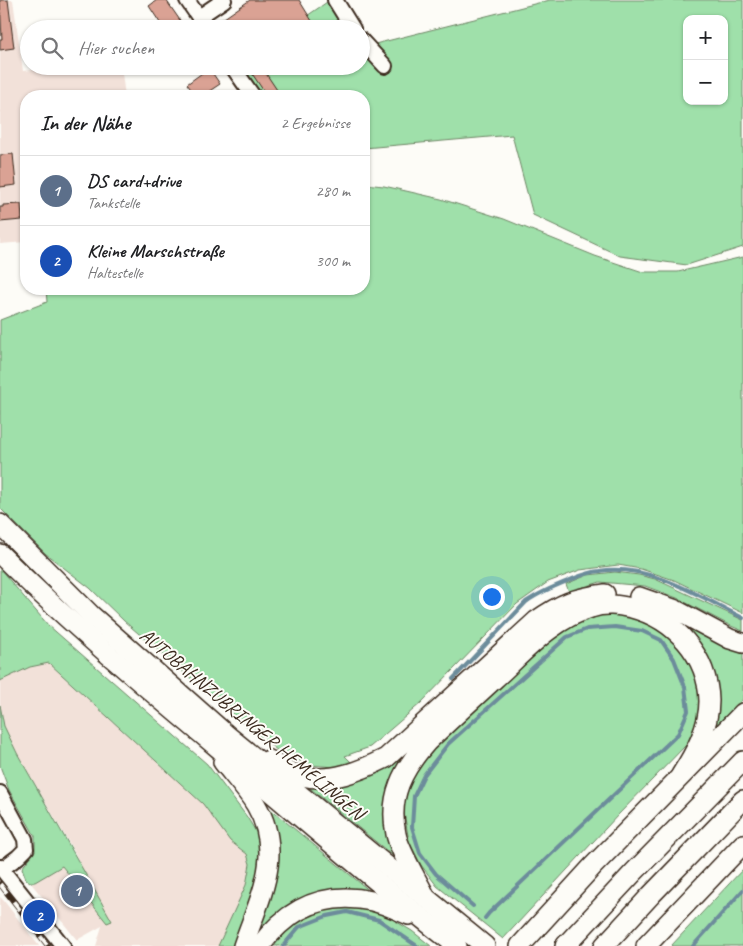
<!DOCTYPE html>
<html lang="de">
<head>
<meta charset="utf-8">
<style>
  :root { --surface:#fff; --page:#f6f6f6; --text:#202124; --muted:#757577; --line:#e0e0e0; --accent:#1f6fb2 }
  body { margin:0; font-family:Caveat,sans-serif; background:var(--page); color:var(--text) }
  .controls { position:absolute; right:15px; top:15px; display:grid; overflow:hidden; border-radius:10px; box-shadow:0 1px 4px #0004 }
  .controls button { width:45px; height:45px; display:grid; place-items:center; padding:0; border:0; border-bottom:1px solid var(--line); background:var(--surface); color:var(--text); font:25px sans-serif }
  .you { position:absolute; left:491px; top:596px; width:18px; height:18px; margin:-12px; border:4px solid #fff; border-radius:50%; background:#1a73e8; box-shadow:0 0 0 8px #1a73e833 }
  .badge { display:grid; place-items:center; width:32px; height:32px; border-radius:50%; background:var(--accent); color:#fff; font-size:16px; font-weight:700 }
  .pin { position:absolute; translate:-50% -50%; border:2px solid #fff; box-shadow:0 1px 5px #0006 }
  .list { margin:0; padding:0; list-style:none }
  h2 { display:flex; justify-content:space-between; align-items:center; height:65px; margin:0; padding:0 20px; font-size:21px }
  h2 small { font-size:16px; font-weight:400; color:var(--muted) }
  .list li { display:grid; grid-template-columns:32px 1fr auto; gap:15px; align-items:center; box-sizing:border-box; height:70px; padding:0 20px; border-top:1px solid var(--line) }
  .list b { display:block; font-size:19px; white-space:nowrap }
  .list p { margin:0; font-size:16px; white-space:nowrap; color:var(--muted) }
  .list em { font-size:16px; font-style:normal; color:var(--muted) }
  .icon { flex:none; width:28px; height:28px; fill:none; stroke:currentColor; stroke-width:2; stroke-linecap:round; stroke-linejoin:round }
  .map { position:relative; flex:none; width:743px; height:946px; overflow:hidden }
  .search { position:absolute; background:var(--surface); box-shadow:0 1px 4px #0004; left:20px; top:20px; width:350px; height:55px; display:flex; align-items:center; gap:12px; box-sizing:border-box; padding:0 18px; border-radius:28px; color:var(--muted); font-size:19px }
  .panel { position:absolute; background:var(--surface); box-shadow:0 1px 4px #0004; left:20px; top:90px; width:350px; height:205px; border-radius:20px }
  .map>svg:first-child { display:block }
  .built { fill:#f2e1d9 }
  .green { fill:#9fe0aa; stroke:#6d8564; fill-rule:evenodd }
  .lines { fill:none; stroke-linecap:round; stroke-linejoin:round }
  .stream { stroke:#6c8c9b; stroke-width:4 }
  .building { fill:#daa294; stroke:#3b2a1e }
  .minor-casing { stroke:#3b2a1e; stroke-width:18 }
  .highway-casing { stroke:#3b2a1e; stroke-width:22 }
  .minor { stroke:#fdfcf7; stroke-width:14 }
  .highway { stroke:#fdfcf7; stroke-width:19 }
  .rail-casing { stroke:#3b2a1e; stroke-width:5.5 }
  .rail { stroke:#fdfcf7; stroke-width:4; stroke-dasharray:11; stroke-linecap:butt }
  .labels { text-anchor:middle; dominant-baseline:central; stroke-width:4; stroke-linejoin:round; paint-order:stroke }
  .street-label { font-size:20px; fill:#3b2a1e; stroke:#fdfcf7 }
</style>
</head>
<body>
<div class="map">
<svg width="743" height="946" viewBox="0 0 743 946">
  <rect width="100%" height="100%" fill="#fdfcf7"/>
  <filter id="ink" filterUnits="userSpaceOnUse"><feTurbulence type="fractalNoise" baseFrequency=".02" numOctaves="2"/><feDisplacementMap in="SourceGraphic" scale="10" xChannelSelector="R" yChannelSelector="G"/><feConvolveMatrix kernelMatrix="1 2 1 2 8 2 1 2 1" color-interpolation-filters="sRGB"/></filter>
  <g filter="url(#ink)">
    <g class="built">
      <polygon points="0,0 13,0 23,71 70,66 121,66 125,96 26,96 26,242 0,244"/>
      <polygon points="49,663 203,804 230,841 247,854 250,864 246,885 218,946 96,946 102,926 77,940 30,882 35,882 62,866 107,923 75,853 17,753 4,726 0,705 0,681 30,667"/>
      <polygon points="0,897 4,901 39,946 0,946"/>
    </g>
    <g class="green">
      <polygon points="330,0 350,29 288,29"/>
      <path d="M550 0H743V247L687 265 620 256 533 215 512 135 364 148V96H258L239 66H361V45L363 47ZM687 19H724V101H687Z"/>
      <polygon points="364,184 384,186 441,199 504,219 595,256 643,272 678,272 743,257 743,613 674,580 641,569 618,565 580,570 548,582 517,604 421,703 370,747 345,756 351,762 336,767 309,765 278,751 239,720 124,621 90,588 46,554 0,508 0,320 47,302 46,289 364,289"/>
      <polygon points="0,569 48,625 207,764 247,817 258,835 260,864 253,891 233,946 218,946 246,885 250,864 247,854 230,841 203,804 49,663 30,667 0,681"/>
      <polygon points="615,572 639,575 655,579 743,620 743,631 731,626 677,598 645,586 600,582 569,592 566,584 588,575"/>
      <polygon points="611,613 645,619 668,634 687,652 697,678 700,705 698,723 687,744 618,815 503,939 437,886 421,865 409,841 403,807 408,781 436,742 540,647 582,618"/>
      <polygon points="677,620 743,649 743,699 739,703 740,710 710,740 715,707"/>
      <polygon points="0,705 4,726 17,753 112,921 107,923 62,866 35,882 30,882 26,879 22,868 35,851 35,836 9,790 0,766"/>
      <polygon points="414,741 403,762 397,859 301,781"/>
      <path d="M269 808 371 892C339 893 303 890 278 914 270 921 264 930 258 938L254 936C276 888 287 860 269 808Z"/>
      <polygon points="743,869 743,946 671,946"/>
      <polygon points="345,904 382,913 412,931 431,946 274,946 298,918 317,909"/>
    </g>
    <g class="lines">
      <g class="stream">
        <path d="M453 679 526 602C540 592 555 586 570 580 580 576 589 572 600 571 648 563 701 597 743 618"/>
        <polyline points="473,906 436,874 420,853 412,827 414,796 424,775 448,744 567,637 587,629 615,627 642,631 661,640 674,659 685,687 688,711 678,734 489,913 485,918"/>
        <polyline points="283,946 299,927 327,916 347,912 379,920 417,946"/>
        <polyline points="693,946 743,890"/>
      </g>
    </g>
    <g class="building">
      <polygon points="0,0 8,0 14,48 0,50 0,39 2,39"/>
      <polygon points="157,0 166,0 186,29 164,29 149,6"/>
      <polygon points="250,0 299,0 317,29 221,29 217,23"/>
      <polygon points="247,66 261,66 281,96 267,96"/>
      <polygon points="209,68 220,84 202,96 196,96 187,84"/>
      <polygon points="13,154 16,185 0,187 0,155"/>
      <polygon points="21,204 22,220 0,222 0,207 3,207 3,205"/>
    </g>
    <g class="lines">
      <g class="minor-casing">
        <g id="minor">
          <polyline points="187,0 207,29"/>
          <polyline points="335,0 353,29"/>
          <polyline points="199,17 224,0"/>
          <polyline points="361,40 385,66"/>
          <polyline points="232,66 253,96"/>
          <polyline points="0,793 25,839 26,849 18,857 2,869"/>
          <polyline points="0,867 63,946"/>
        </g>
      </g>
      <g class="highway-casing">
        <g id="highway">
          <polyline points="0,524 91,615 228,736 485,946"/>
          <path d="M0 554C74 628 155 695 235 762 309 824 381 887 457 946"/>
          <polyline points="639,597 676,610 730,639 743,643"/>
          <path d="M269 760C279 766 290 773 302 776 331 783 360 771 386 758L536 621C561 603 575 598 605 594"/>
          <path d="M223 762C234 776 247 790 256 805 285 854 259 899 243 946"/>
          <path d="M424 894C416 878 399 850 396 834 388 796 403 769 427 742 451 719 475 697 500 674 527 649 554 619 591 608 605 603 618 605 632 608 674 619 708 655 709 701 709 728 695 753 681 775"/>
          <path d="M260 946C288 908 325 891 372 901 385 904 397 910 409 915"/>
          <polyline points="520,946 593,866 743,713"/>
          <polyline points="565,946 634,872 743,761"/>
          <polyline points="604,946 651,895 743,800"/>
          <polyline points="646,946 743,844"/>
        </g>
      </g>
      <use href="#minor" class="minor"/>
      <use href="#highway" class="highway"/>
      <g class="rail-casing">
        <polyline id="rail" points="0,884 48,946"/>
      </g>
      <use href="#rail" class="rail"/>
    </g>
  </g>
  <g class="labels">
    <g class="street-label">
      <text transform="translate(252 724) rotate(40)">AUTOBAHNZUBRINGER HEMELINGEN</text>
    </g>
  </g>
</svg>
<div class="controls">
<button>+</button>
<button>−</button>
</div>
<div class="you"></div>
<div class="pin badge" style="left:77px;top:891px;background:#5c6f8a">1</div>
<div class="pin badge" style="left:39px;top:916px;background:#1a4fb4">2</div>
<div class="search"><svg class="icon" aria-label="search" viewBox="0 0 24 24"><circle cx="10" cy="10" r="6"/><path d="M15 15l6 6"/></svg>Hier suchen</div>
<section class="panel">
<h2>In der Nähe<small>2 Ergebnisse</small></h2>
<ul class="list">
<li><span class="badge" style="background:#5c6f8a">1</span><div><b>DS card+drive</b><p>Tankstelle</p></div><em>280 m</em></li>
<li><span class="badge" style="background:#1a4fb4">2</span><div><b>Kleine Marschstraße</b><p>Haltestelle</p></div><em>300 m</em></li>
</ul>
</section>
</div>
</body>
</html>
